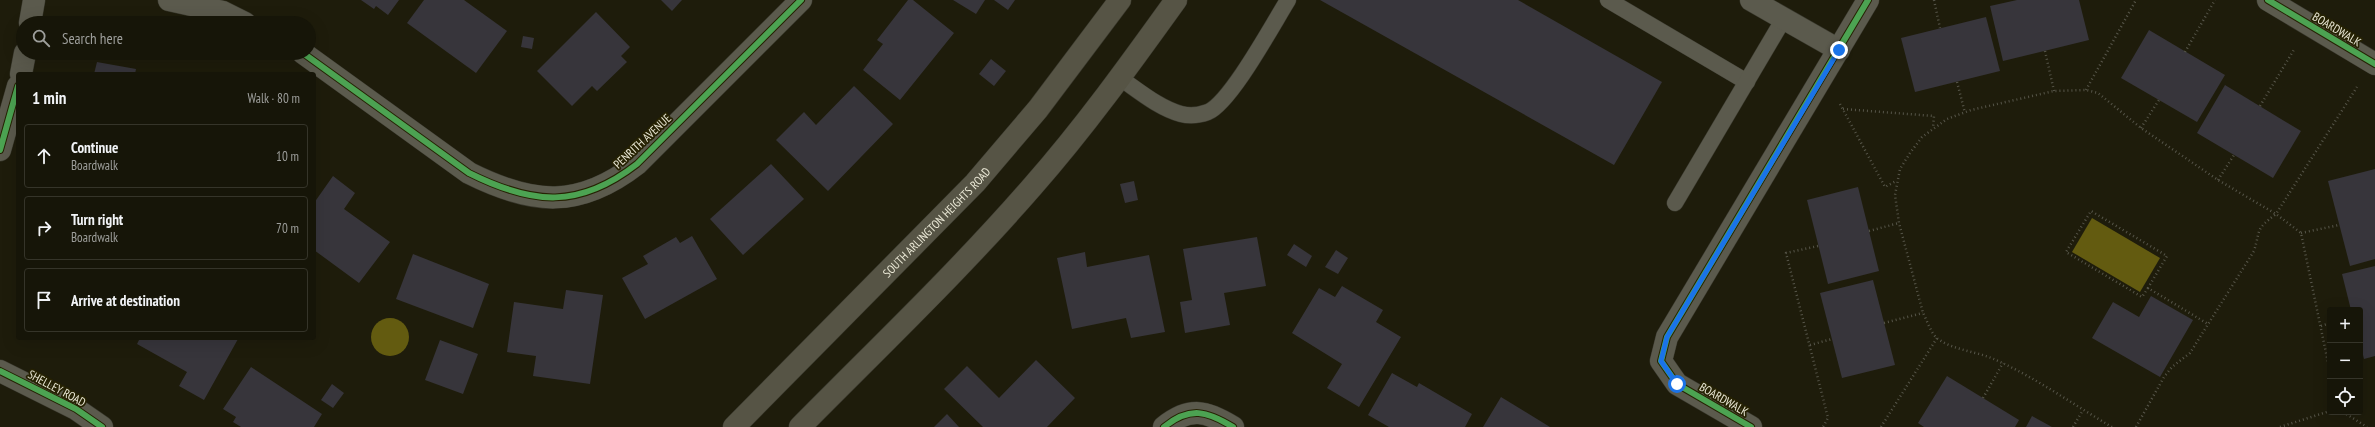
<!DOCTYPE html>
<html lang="en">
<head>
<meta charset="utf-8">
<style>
  :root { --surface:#161508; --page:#232216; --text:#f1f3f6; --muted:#9e9f9c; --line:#353429 }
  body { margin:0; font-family:"PT Sans Narrow",sans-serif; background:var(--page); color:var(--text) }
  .controls { position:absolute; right:12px; bottom:12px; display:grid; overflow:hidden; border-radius:4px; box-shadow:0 4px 16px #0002 }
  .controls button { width:36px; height:36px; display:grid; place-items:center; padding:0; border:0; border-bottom:1px solid var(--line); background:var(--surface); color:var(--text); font:20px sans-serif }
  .stop { position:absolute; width:12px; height:12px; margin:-9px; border:3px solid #1a73e8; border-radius:50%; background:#fff }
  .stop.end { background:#1a73e8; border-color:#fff; box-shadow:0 1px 4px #0008 }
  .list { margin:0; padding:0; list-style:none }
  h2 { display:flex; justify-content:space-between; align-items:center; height:52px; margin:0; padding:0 16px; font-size:17px }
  h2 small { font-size:13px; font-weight:400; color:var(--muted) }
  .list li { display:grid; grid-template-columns:26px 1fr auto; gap:12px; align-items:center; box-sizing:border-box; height:64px; margin:0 8px 8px; padding:0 8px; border:1px solid var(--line); border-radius:4px }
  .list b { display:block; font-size:15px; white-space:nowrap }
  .list p { margin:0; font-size:13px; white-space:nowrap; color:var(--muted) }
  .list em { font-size:13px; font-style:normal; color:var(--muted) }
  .icon { flex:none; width:22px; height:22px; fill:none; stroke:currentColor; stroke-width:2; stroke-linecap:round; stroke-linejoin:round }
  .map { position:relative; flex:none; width:2375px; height:427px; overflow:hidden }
  .search { position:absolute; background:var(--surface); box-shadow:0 4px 16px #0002; left:16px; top:16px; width:300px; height:44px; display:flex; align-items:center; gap:10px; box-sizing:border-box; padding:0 14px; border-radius:22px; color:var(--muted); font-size:15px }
  .panel { position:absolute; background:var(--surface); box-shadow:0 4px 16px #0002; left:16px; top:72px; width:300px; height:268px; border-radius:4px }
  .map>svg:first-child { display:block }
  .water { fill:#635b10 }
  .building { fill:#37353b }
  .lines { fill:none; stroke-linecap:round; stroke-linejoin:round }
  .service-casing { stroke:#39382d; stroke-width:17 }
  .minor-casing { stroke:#39382d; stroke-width:23 }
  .secondary-casing { stroke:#39382d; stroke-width:23 }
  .path { stroke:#565549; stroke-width:2.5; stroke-dasharray:1 3; stroke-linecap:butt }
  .service { stroke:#5b5a4d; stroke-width:16 }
  .minor { stroke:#5b5a4d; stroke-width:22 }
  .secondary { stroke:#565445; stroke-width:22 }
  .cycleway-casing { stroke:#262203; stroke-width:8 }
  .cycleway { stroke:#4ca352; stroke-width:6 }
  .route { stroke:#1a73e8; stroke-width:5 }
  .labels { text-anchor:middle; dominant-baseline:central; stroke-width:3.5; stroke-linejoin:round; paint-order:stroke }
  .street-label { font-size:12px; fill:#eae8d6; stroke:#262203 }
</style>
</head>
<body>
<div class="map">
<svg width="2375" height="427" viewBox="0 0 2375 427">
  <rect width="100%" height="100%" fill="#1e1c0b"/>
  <g class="water">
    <polygon points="2092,218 2160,258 2140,292 2072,252"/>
    <circle cx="390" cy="337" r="19"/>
  </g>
  <g class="building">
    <polygon points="361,0 399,0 388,15 376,6 374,9"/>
    <polygon points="424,0 464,0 507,31 476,73 407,23"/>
    <polygon points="661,0 682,0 672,11"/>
    <polygon points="908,0 913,0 954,33 900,100 863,70 883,44 877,40"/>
    <polygon points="953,0 985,0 976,14"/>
    <polygon points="994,0 1015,0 1008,10"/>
    <polygon points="1320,0 1518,0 1662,82 1614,165"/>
    <polygon points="2017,0 2079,0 2089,40 2003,61 1990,6"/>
    <polygon points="596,12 630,47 621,56 627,62 597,91 592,86 572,106 537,71"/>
    <polygon points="1986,17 2000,71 1915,92 1901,38"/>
    <polygon points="2149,30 2225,75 2197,122 2121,78"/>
    <polygon points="523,36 534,38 532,49 521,47"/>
    <polygon points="991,59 1006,71 994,86 979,74"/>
    <polygon points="97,62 136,69 135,74 94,74"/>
    <polygon points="2225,85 2301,131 2273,178 2197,133"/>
    <polygon points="854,86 893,124 828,191 776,140 804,112 816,125"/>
    <polygon points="771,164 804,199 743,255 710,219"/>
    <polygon points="2375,169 2375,259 2350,266 2328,181"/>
    <polygon points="333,176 355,193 344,209 390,242 359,283 314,250 314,203"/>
    <polygon points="1134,181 1138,200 1125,203 1120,184"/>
    <polygon points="1858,187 1879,271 1828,284 1807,200"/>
    <polygon points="692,236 717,279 645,319 622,278 648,264 643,256 676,237 680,243"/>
    <polygon points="1257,237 1266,286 1224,293 1230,325 1185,333 1180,302 1192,300 1183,249"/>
    <polygon points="1294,244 1312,256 1306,267 1287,255"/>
    <polygon points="1336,250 1348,258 1338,274 1325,267"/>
    <polygon points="1085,252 1087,267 1149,255 1165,332 1131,338 1126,318 1072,329 1057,258"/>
    <polygon points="413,254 489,284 473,328 396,299"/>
    <polygon points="2375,266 2375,356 2364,359 2360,343 2360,310 2351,310 2342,274"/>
    <polygon points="1873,280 1895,365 1842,378 1820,293"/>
    <polygon points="1342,286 1383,310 1376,322 1401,337 1359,407 1327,388 1342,364 1292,333 1319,288 1335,297"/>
    <polygon points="566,290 603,295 590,384 533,376 536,356 507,352 514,302 563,309"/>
    <polygon points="2151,296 2193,320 2160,377 2092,338 2113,302 2139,317"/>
    <polygon points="140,338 236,338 238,339 204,400 179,386 187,372 137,344"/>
    <polygon points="440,340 478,354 463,394 425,380"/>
    <polygon points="1036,360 1075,398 1047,427 983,427 944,389 967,366 999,398"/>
    <polygon points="251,367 322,414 314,427 241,427 233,422 236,417 223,409"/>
    <polygon points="1392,373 1417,387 1419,383 1472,414 1465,427 1389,427 1368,415"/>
    <polygon points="1947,376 2019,420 2015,427 1924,427 1918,423"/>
    <polygon points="332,384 344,393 333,408 321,400"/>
    <polygon points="1501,397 1550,427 1483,427"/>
    <polygon points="947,414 959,427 934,427"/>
    <polygon points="2032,416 2052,427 2026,427"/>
  </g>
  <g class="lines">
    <g class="service-casing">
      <g id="service">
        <polyline points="1608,0 1747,82"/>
        <path d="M1120 78C1139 91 1159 108 1181 114 1189 116 1200 115 1208 112 1231 102 1273 24 1288 0"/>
        <polyline points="1675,203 1783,20"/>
      </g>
    </g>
    <g class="minor-casing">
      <g id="minor">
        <polyline points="169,0 223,12 245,23"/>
        <polyline points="1751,0 1839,50"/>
        <polyline points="2268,0 2375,64"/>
        <polyline points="30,23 34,0"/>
        <path d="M303 53 469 173C533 205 579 209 637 164L801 0"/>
        <polyline points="21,74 25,53"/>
        <polyline points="0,150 18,86"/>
        <polyline points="0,371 76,409 102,427"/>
        <path d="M1164 427C1190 406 1207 411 1233 427"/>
        <polyline points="1751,427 1677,384 1661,361 1667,337 1868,0"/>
      </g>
    </g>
    <g class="secondary-casing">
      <g id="secondary">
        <path id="s1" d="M734 427 975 183 1038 109 1120 0"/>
        <path d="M800 427C878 348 959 271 1032 187 1084 128 1130 64 1176 0"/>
      </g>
    </g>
    <g class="path">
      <polyline points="1934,0 1940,28"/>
      <polyline points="2045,51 2054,91"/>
      <polyline points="2185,52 2215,0"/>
      <polyline points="1957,82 1965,113"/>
      <polyline points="2086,90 2136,0"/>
      <polyline points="1840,104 1885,187 1896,181"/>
      <polyline points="2260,106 2295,48"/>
      <polyline points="1843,109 1934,116 1933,128"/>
      <polyline points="2141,128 2159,100"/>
      <polyline points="2218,180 2234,155"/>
      <polyline points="1869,231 1899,223"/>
      <polyline points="2301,233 2339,225"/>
      <polyline points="1818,246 1786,253 1828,418 1823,427"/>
      <polyline points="2148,288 2142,297 2066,252 2091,211 2167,256 2148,288 2208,324"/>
      <polyline points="1884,323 1923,313"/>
      <polyline points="2321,326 2330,323"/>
      <polyline points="1810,345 1832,339"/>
      <polyline points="1983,398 2003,363"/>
      <polyline points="2343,412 2367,427"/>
      <polyline points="1881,427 1937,338"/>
      <polyline points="2073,427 2083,410"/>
      <path d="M2112 427C2074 405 2036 378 1996 360 1977 351 1955 351 1938 339 1931 334 1927 320 1923 313L1899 223 1895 195 1900 169 1910 153 1922 137 1947 119 1971 110 2054 91 2086 90 2098 93 2141 128 2218 180 2276 214 2301 233 2330 372"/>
      <path d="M2136 427 2164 377 2172 367 2190 353 2254 251C2261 228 2255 230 2276 214L2357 87"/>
      <polyline points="2280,427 2330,411"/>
    </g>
    <use href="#service" class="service"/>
    <use href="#minor" class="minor"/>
    <use href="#secondary" class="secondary"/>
    <g class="cycleway-casing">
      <g id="cycleway">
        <polyline points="2268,0 2375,64"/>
        <path d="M303 53 469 173C533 205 579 209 637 164L801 0"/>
        <polyline points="0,150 18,86"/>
        <polyline points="0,371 76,409 102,427"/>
        <path d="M1164 427C1190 406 1207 411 1233 427"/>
        <polyline points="1751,427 1677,384 1661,361 1667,337 1868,0"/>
      </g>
    </g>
    <use href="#cycleway" class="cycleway"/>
  </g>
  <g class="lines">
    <polyline class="route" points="1677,384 1661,361 1667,337 1839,50"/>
  </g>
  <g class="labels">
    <g class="street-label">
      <text transform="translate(2337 29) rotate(31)">BOARDWALK</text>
      <text transform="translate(642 141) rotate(-43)">PENRITH AVENUE</text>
      <text stroke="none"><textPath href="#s1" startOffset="288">SOUTH ARLINGTON HEIGHTS ROAD</textPath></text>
      <text transform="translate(57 388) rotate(28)">SHELLEY ROAD</text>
      <text transform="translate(1724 399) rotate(30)">BOARDWALK</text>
    </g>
  </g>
</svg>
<div class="controls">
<button>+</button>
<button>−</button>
<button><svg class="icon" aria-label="locate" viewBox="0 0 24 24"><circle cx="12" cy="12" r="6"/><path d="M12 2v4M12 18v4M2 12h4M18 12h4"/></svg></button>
</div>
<div class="stop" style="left:1677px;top:384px"></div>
<div class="stop end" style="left:1839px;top:50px"></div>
<div class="search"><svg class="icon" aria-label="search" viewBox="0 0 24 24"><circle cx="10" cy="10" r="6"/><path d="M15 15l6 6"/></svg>Search here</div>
<section class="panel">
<h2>1 min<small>Walk · 80 m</small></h2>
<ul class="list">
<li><svg class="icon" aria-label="ahead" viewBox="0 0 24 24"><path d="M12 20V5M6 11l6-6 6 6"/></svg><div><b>Continue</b><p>Boardwalk</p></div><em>10 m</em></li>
<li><svg class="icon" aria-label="right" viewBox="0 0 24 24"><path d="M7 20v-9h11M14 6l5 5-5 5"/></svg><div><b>Turn right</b><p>Boardwalk</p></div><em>70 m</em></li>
<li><svg class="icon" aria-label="arrive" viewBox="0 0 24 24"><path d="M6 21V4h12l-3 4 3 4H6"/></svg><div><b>Arrive at destination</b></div></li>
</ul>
</section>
</div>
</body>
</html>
